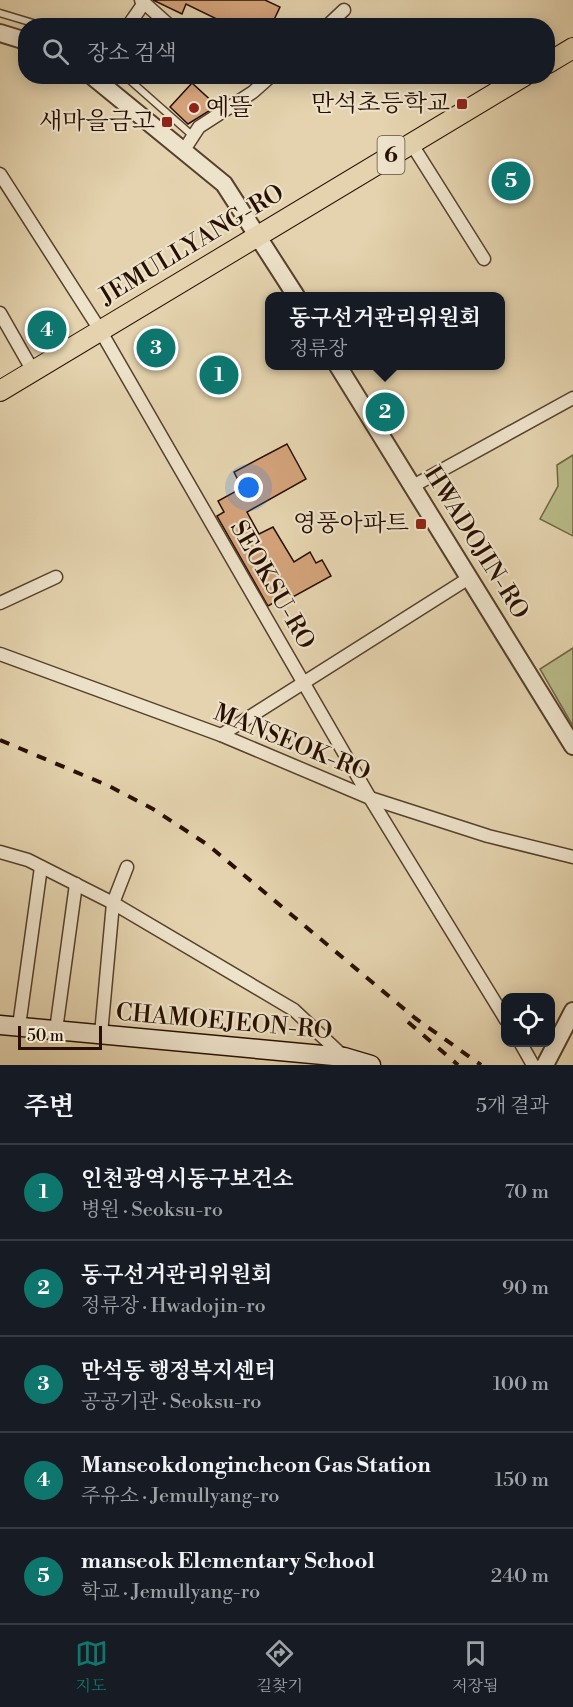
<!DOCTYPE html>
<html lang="ko">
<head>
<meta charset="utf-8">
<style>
  :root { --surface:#171b24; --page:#242831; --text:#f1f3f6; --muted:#9ea1a6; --line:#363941; --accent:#0f766e }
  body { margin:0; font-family:"Libre Bodoni","Noto Serif KR",serif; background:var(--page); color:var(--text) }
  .controls { position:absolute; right:18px; bottom:18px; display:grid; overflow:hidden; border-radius:12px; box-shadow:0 3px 15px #0003 }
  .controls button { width:54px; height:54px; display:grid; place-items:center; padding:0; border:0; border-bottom:2px solid var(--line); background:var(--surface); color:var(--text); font:30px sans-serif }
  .scale { position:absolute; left:18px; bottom:15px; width:84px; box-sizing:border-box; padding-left:6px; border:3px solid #280f00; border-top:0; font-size:16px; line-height:21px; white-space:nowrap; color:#280f00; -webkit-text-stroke:4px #ede2ca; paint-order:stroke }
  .you { position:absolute; left:249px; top:488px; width:21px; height:21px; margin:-15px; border:4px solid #fff; border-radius:50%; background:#1a73e8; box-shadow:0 0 0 9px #1a73e833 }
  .badge { display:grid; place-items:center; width:39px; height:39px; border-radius:50%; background:var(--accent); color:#fff; font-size:20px; font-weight:700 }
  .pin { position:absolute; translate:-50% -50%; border:3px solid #fff; box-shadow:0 2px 6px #0006 }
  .popup { position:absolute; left:265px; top:292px; width:240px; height:78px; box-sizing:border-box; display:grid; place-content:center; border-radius:12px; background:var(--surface); filter:drop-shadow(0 2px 4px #0005); font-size:20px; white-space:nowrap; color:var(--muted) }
  .popup b { font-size:22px; color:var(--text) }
  .popup::after { content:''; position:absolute; left:50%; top:100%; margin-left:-12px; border:12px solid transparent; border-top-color:var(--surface) }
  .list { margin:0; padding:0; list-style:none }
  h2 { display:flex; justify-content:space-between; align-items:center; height:78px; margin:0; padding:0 24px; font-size:26px }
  h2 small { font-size:20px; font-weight:400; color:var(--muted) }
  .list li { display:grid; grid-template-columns:39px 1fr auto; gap:18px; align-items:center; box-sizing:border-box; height:96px; padding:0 24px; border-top:2px solid var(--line) }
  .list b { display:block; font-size:22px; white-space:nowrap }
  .list p { margin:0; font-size:20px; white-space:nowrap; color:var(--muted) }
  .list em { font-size:20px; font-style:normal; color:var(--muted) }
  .icon { flex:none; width:33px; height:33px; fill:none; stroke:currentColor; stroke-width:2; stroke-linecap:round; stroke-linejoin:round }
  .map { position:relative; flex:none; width:573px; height:1065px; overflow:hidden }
  .search { position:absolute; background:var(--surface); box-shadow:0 3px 15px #0003; left:18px; right:18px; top:18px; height:66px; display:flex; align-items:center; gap:15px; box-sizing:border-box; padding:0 21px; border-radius:24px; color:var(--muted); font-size:22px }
  .sheet { height:558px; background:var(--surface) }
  nav { display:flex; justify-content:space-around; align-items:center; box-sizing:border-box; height:84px; border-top:2px solid var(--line); background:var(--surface); font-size:16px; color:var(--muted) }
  nav a { display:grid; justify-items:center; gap:3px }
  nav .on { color:var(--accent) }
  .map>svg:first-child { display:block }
  .green { fill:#b8bb88; stroke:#706544; stroke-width:1.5 }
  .building { fill:#d3a27a; stroke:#280f00; stroke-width:1.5 }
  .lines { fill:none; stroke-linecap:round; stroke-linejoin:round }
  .service-casing { stroke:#57402c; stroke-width:9 }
  .minor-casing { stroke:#57402c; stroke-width:15 }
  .tertiary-casing { stroke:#57402c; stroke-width:20 }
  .secondary-casing { stroke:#280f00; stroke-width:21 }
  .primary-casing { stroke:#280f00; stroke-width:22 }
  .service { stroke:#ede2ca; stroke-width:6 }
  .minor { stroke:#ede2ca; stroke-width:12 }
  .tertiary { stroke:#ede2ca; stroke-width:16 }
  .secondary { stroke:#ede2ca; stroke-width:18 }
  .primary { stroke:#e4d3ae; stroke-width:20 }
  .rail { stroke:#280f00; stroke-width:4; stroke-dasharray:10 10; stroke-linecap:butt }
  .poi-dot { fill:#8f2418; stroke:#ede2ca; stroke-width:2 }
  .labels { text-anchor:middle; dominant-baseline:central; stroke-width:4.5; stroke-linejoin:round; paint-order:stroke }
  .shield { fill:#ede2ca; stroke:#634e3d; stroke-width:1.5 }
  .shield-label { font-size:22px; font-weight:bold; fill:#280f00 }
  .poi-label { font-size:24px; fill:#280f00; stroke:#ede2ca; text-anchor:end }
  .street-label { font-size:24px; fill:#280f00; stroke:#ede2ca }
</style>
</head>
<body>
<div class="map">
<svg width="573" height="1065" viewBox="0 0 573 1065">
  <rect width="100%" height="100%" fill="#e4d3ae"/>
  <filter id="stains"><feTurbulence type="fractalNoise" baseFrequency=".00333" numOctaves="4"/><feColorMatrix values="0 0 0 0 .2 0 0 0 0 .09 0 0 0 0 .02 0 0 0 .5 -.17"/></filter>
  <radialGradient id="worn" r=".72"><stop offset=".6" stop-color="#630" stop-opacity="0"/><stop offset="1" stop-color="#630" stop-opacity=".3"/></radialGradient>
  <g class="green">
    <polygon points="573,455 573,536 540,519 558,486 557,465"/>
    <polygon points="573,648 573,726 540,669"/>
  </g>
  <g class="building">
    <polygon points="153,0 265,0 280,7 271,26 231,26 186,4 182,14"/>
    <polygon points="192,83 217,106 188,124 170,107"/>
    <polygon points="287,444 306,479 247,512 259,534 273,527 294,562 310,552 316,563 322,560 331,576 291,598 289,594 268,606 217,516 224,512 218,501 242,488 234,472"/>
  </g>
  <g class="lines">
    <g class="service-casing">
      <g id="service">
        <polyline points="0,13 43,26"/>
        <polyline points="125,76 193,136"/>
      </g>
    </g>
    <g class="minor-casing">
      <g id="minor">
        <polyline points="141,0 170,26"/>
        <polyline points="128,26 144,3"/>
        <polyline points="327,26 344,10"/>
        <polyline points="411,143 484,259"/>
        <polyline points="184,150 199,127 253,92 271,76"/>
        <polyline points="0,174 100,330 370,798 506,1020"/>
        <polyline points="0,313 33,371"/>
        <polyline points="413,486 573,398"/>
        <polyline points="0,603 56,577"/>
        <polyline points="0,654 221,735 370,798 488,836 573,857"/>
        <polyline points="221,735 469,578"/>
        <polyline points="0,852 28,860 113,903 294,1010 344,1057"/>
        <polyline points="19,1026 41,867"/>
        <polyline points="56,1030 76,884"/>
        <polyline points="101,1034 113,903 127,867"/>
        <polyline points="520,1042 533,1065"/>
      </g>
    </g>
    <g class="tertiary-casing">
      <g id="tertiary">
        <polyline points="0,33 26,41"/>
        <polyline points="92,76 224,184 296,296"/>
        <polyline points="338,366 573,746"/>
        <polyline points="545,1065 573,1011"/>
      </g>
    </g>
    <g class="secondary-casing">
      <polyline id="secondary" points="0,1025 344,1057 371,1065"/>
    </g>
    <g class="primary-casing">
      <g id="primary">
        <polyline points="548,63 573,48"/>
        <polyline points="0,391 524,76"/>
      </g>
    </g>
    <use href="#service" class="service"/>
    <use href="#minor" class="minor"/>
    <use href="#tertiary" class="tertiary"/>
    <use href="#secondary" class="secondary"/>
    <use href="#primary" class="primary"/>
    <g class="rail">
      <polyline points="0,740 109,786 153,809 208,845 415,1018 481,1065"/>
      <polyline points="408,1022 458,1065"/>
    </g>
  </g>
  <g class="poi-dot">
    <rect x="456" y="98" width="12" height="12" rx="3"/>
    <circle cx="194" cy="108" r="6"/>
    <rect x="161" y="116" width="12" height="12" rx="3"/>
    <rect x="415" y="518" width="12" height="12" rx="3"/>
  </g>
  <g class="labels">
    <rect class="shield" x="377.5" y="136" width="27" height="38" rx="4.5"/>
    <g class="shield-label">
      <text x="391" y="155">6</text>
    </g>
    <g class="poi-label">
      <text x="450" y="104">만석초등학교</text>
      <text x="206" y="108" text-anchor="start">예뜰</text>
      <text x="155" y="122">새마을금고</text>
      <text x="409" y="524">영풍아파트</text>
    </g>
    <g class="street-label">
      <text transform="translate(192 245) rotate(-31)">JEMULLYANG-RO</text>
      <text transform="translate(476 543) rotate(58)">HWADOJIN-RO</text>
      <text transform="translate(272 585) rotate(60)">SEOKSU-RO</text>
      <text transform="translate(292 743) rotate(22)">MANSEOK-RO</text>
      <text transform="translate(224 1022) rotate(5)">CHAMOEJEON-RO</text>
    </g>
  </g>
  <rect width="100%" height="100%" filter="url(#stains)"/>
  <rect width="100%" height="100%" fill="url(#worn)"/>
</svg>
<div class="controls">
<button><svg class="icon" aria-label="locate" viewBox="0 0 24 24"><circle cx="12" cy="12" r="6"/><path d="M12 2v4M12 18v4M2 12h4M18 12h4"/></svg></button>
</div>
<div class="scale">50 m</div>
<div class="you"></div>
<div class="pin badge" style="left:219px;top:375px">1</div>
<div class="pin badge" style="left:385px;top:412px">2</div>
<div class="popup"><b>동구선거관리위원회</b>정류장</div>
<div class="pin badge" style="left:156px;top:348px">3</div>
<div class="pin badge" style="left:47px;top:330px">4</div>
<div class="pin badge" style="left:511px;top:181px">5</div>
<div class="search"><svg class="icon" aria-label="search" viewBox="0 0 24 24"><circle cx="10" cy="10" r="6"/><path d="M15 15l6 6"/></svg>장소 검색</div>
</div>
<section class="sheet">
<h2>주변<small>5개 결과</small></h2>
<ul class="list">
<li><span class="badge">1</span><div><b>인천광역시동구보건소</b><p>병원 · Seoksu-ro</p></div><em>70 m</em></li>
<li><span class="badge">2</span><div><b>동구선거관리위원회</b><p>정류장 · Hwadojin-ro</p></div><em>90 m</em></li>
<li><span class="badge">3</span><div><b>만석동 행정복지센터</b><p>공공기관 · Seoksu-ro</p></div><em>100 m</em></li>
<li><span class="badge">4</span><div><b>Manseokdongincheon Gas Station</b><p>주유소 · Jemullyang-ro</p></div><em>150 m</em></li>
<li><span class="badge">5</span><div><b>manseok Elementary School</b><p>학교 · Jemullyang-ro</p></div><em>240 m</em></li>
</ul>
</section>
<nav>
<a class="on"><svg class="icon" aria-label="map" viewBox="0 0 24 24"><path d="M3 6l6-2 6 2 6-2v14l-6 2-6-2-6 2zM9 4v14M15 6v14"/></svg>지도</a>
<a><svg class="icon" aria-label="directions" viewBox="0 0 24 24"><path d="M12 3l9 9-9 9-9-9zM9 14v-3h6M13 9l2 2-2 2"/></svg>길찾기</a>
<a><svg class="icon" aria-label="saved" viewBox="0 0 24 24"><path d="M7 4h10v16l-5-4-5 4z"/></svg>저장됨</a>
</nav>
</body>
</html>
